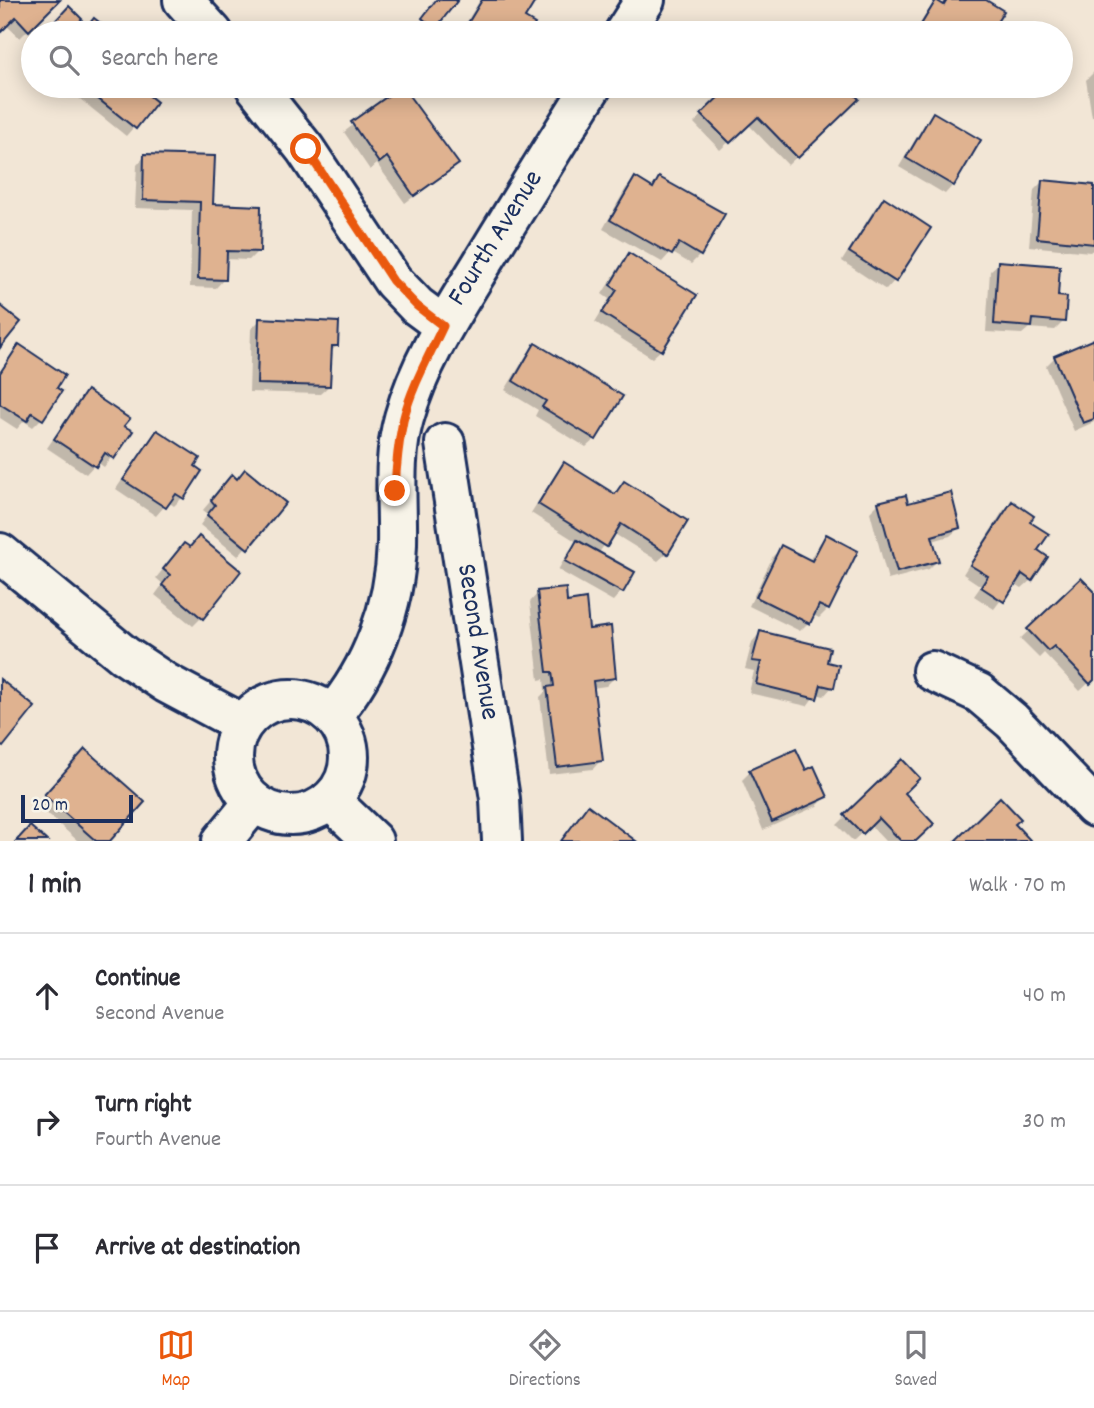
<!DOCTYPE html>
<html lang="en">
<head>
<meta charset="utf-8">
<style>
  :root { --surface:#fff; --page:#f7f7f7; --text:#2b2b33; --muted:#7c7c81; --line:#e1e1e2; --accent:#ea580c }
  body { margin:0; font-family:Dekko,sans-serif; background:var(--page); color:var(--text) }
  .scale { position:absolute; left:21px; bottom:18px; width:112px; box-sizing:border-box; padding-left:7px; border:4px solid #1b2f5e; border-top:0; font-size:19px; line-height:24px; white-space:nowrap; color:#1b2f5e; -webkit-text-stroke:5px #f7f3e8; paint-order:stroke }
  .stop { position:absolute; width:21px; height:21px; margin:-16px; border:5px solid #ea580c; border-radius:50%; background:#fff }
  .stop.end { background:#ea580c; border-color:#fff; box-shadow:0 2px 7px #0008 }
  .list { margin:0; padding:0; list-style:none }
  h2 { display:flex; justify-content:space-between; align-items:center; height:91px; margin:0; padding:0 28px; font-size:30px }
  h2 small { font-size:23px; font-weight:400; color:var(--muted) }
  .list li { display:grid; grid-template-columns:46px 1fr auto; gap:21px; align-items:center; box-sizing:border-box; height:126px; padding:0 28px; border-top:2px solid var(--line) }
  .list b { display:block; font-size:26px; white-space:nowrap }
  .list p { margin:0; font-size:23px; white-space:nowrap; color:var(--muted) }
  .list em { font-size:23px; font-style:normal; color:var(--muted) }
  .icon { flex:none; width:38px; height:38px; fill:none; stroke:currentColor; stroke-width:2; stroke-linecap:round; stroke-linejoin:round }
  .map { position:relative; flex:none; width:1094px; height:841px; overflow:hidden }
  .search { position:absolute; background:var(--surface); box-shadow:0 4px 18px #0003; left:21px; right:21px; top:21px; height:77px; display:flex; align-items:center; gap:18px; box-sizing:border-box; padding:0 24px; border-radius:38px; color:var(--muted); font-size:26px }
  .sheet { height:469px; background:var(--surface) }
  nav { display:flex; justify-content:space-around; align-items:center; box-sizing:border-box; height:98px; border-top:2px solid var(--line); background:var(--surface); font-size:19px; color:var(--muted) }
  nav a { display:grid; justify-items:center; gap:4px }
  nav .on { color:var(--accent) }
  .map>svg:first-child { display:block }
  .shadow { fill:#0003 }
  .building { fill:#dfb290; stroke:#1b2f5e; stroke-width:2 }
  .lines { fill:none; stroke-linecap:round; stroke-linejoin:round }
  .minor-casing { stroke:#1b2f5e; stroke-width:44 }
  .minor { stroke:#f7f3e8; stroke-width:38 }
  .route { stroke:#ea580c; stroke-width:9 }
  .labels { text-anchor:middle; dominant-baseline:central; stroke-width:6; stroke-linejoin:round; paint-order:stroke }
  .street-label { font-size:28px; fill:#1b2f5e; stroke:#f7f3e8 }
</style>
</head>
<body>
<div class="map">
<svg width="1094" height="841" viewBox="0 0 1094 841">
  <rect width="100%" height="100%" fill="#f2e6d6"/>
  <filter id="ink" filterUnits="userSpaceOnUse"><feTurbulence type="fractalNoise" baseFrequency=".0143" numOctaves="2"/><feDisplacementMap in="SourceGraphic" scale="14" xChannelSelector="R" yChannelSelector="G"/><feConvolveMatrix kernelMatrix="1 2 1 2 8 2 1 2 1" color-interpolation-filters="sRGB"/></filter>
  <g filter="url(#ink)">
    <g class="shadow">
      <polygon points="0,0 58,0 20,38 6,25 0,31"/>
      <polygon points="437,0 456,0 430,31 419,23"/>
      <polygon points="480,0 534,0 522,19 532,24 527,33 460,33"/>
      <polygon points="945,0 983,0 1002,12 988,33 914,33 928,11 936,2 942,5"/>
      <polygon points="1094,72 1094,116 1092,117 1086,80"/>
      <polygon points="64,86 134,86 155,103 126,136"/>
      <polygon points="733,86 807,86 819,98 831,86 844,86 857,99 788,165 748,124 720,150 694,123"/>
      <polygon points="942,86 954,86 950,90"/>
      <polygon points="403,87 457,164 405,203 377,164 370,170 344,132"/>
      <polygon points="933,114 953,185 945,194 899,167 925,123"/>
      <polygon points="145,156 211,206 258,251 249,260 225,259 224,279 216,288 190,287 192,210 135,208 137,165"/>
      <polygon points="635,179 650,188 659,179 700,255 691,264 671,252 662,262 603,229 626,188"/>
      <polygon points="1042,182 1094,186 1094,249 1090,252 1029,246 1034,190"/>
      <polygon points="884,200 929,228 894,281 886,290 842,261 875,208"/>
      <polygon points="629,255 661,350 652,358 595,322 609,299 602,294 621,264"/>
      <polygon points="999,263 1056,298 1064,321 1055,330 1029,328 1022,334 986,332 990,271"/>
      <polygon points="260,320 337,346 330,352 329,386 320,394 249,392 251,329"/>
      <polygon points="1094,341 1094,422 1074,431 1046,366 1055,357"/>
      <polygon points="535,345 595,439 586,447 535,416 538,410 505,390 527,354"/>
      <polygon points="19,347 41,419 33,427 24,421 17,429 0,418 0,371"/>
      <polygon points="87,393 122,427 130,432 104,467 97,462 86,474 47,448 79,401"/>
      <polygon points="157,432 193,467 182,498 174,506 168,502 156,516 116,489 149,440"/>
      <polygon points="565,465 613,495 624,483 667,553 658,561 613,533 598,554 632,573 621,592 613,601 558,570 569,551 577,542 531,513 556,473"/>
      <polygon points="224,485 283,503 238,556 200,525 208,514 203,510"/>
      <polygon points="879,503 907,506 959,528 950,536 932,541 937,561 929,569 888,580 870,512"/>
      <polygon points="1012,503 1028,522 1035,551 1031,580 1022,588 1014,583 994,609 974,596 981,586 963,574 1003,511"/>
      <polygon points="826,536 828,609 819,618 812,614 808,623 800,631 749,606 773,556 782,548 809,561 818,545"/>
      <polygon points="176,553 202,617 193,626 155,595 163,584 156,578"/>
      <polygon points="1081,580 1094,593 1094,678 1080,691 1044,653 1039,658 1020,639"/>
      <polygon points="538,593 566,604 588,631 615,677 606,686 592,688 601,760 593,769 549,774 540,697 545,692 544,679 539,680 530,602"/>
      <polygon points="760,633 825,663 832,687 824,696 816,694 807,706 749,693 754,671 745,669 752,642"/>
      <polygon points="77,760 108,841 78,841 37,805"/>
      <polygon points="902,761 903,793 914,841 885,841 870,825 853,841 837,825"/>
      <polygon points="750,772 805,772 826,797 817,806 763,830 742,780"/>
    </g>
    <g class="building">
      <polygon points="0,0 60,0 29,31 16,17 0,33"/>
      <polygon points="436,0 458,0 435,29 422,18"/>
      <polygon points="482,0 536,0 525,18 535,24 529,33 462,33"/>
      <polygon points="936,0 944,5 947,0 986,0 1004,11 990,33 916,33"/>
      <polygon points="69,6 82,19 70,33 44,33"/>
      <polygon points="94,18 113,33 82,33"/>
      <polygon points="82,86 137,86 157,102 136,129"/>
      <polygon points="402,86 459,164 414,196 387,157 379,163 351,122"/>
      <polygon points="730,86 810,86 819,95 829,86 847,86 859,99 798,158 758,117 730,143 701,114"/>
      <polygon points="933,112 981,140 954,186 906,158"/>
      <polygon points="144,154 215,156 213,204 261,206 260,252 227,251 226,280 198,279 200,202 143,200"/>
      <polygon points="635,177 653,188 659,177 725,214 701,256 679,243 672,255 610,220"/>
      <polygon points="1042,180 1094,185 1094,244 1037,238"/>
      <polygon points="884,197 931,228 896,282 849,252"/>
      <polygon points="629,253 697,295 662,351 602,313 617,290 610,285"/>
      <polygon points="998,261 1060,266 1058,296 1067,297 1065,322 1033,319 1032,327 994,324"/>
      <polygon points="0,305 21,322 0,348"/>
      <polygon points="259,318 339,322 338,346 332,346 330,386 257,384"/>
      <polygon points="1094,339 1094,419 1083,423 1054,356"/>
      <polygon points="535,343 623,396 596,440 542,407 546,401 513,381"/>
      <polygon points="19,344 65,375 57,388 62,391 43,420 32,413 27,421 0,404 0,373"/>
      <polygon points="87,390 130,419 124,426 133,431 114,459 105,453 96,467 54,439"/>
      <polygon points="157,430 200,458 195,466 202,471 184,499 176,494 166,508 123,480"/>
      <polygon points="564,462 615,494 624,481 688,521 668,554 621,524 607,547 538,504"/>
      <polygon points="245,469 286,503 248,549 207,515 215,505 211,500 232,474 237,479"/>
      <polygon points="951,492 960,528 932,536 939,561 897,572 878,502 906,495 908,503"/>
      <polygon points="1012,501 1034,516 1030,522 1049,534 1038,550 1048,557 1032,581 1022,574 1004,602 981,587 988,576 970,565"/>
      <polygon points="826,534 858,551 829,610 819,605 810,624 756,597 781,545 812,561"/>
      <polygon points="199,536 241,571 203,619 162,585 170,575 163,569 184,543 190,547"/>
      <polygon points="577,540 635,572 623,593 565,561"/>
      <polygon points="1081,578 1094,591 1094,680 1090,684 1054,646 1048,651 1027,629"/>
      <polygon points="566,588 567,602 586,599 589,629 611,626 616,678 593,681 603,761 557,767 547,687 554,686 552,672 547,672 537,591"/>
      <polygon points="760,631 830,648 827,662 839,665 834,688 821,685 817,699 756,684 761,662 752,661"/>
      <polygon points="0,679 35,707 3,747 0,745"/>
      <polygon points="85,749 145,802 110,841 96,841 44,795"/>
      <polygon points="796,749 806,770 814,766 828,797 772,822 749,770"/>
      <polygon points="902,759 920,778 905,793 934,824 916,841 901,841 879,818 863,834 844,815"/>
      <polygon points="1000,797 1021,819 1015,824 1031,841 955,841"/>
      <polygon points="588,805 636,841 561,841"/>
      <polygon points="30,826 47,841 16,841"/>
    </g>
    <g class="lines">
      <g class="minor-casing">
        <g id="minor">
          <polyline points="183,0 213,33"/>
          <polyline points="624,33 645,0"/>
          <polyline points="255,86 305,149 393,281 417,306 444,326"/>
          <polyline points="445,443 500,799 502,841"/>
          <polyline points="0,553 124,655 166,683 243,724"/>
          <polyline points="932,671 979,693 1012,721 1094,807"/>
          <circle cx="291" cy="757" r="58"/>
          <path d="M332 715C372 668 395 606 397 544 398 502 392 460 404 418 420 360 455 308 486 257 521 200 556 143 592 86"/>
          <polyline points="330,800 373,841"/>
          <polyline points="222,841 254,802"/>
        </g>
      </g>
      <use href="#minor" class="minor"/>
    </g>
  </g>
  <g class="lines" filter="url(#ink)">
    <path class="route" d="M306 149 393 281 417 306 443 326C429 356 411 388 403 421 398 445 396 467 395 491"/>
  </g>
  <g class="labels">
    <g class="street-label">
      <text transform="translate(497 239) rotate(-58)">Fourth Avenue</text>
      <text transform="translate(476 642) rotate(81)">Second Avenue</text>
    </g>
  </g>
</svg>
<div class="scale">20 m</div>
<div class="stop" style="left:306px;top:149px"></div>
<div class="stop end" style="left:395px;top:491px"></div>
<div class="search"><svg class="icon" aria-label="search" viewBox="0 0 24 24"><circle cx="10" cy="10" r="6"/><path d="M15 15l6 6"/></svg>Search here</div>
</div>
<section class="sheet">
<h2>1 min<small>Walk · 70 m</small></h2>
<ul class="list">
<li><svg class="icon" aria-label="ahead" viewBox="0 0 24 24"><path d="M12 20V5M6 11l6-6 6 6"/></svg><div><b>Continue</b><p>Second Avenue</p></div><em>40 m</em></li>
<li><svg class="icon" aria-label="right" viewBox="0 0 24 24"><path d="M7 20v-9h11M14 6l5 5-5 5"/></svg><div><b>Turn right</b><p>Fourth Avenue</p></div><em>30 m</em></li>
<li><svg class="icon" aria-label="arrive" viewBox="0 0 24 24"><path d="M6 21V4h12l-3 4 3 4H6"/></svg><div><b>Arrive at destination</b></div></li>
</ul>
</section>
<nav>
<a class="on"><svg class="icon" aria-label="map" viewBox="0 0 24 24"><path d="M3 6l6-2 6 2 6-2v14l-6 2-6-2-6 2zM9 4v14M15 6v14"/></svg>Map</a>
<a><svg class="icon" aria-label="directions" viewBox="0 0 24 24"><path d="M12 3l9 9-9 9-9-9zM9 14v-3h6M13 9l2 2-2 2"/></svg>Directions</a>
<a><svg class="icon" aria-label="saved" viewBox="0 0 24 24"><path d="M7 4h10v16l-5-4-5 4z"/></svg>Saved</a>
</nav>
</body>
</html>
